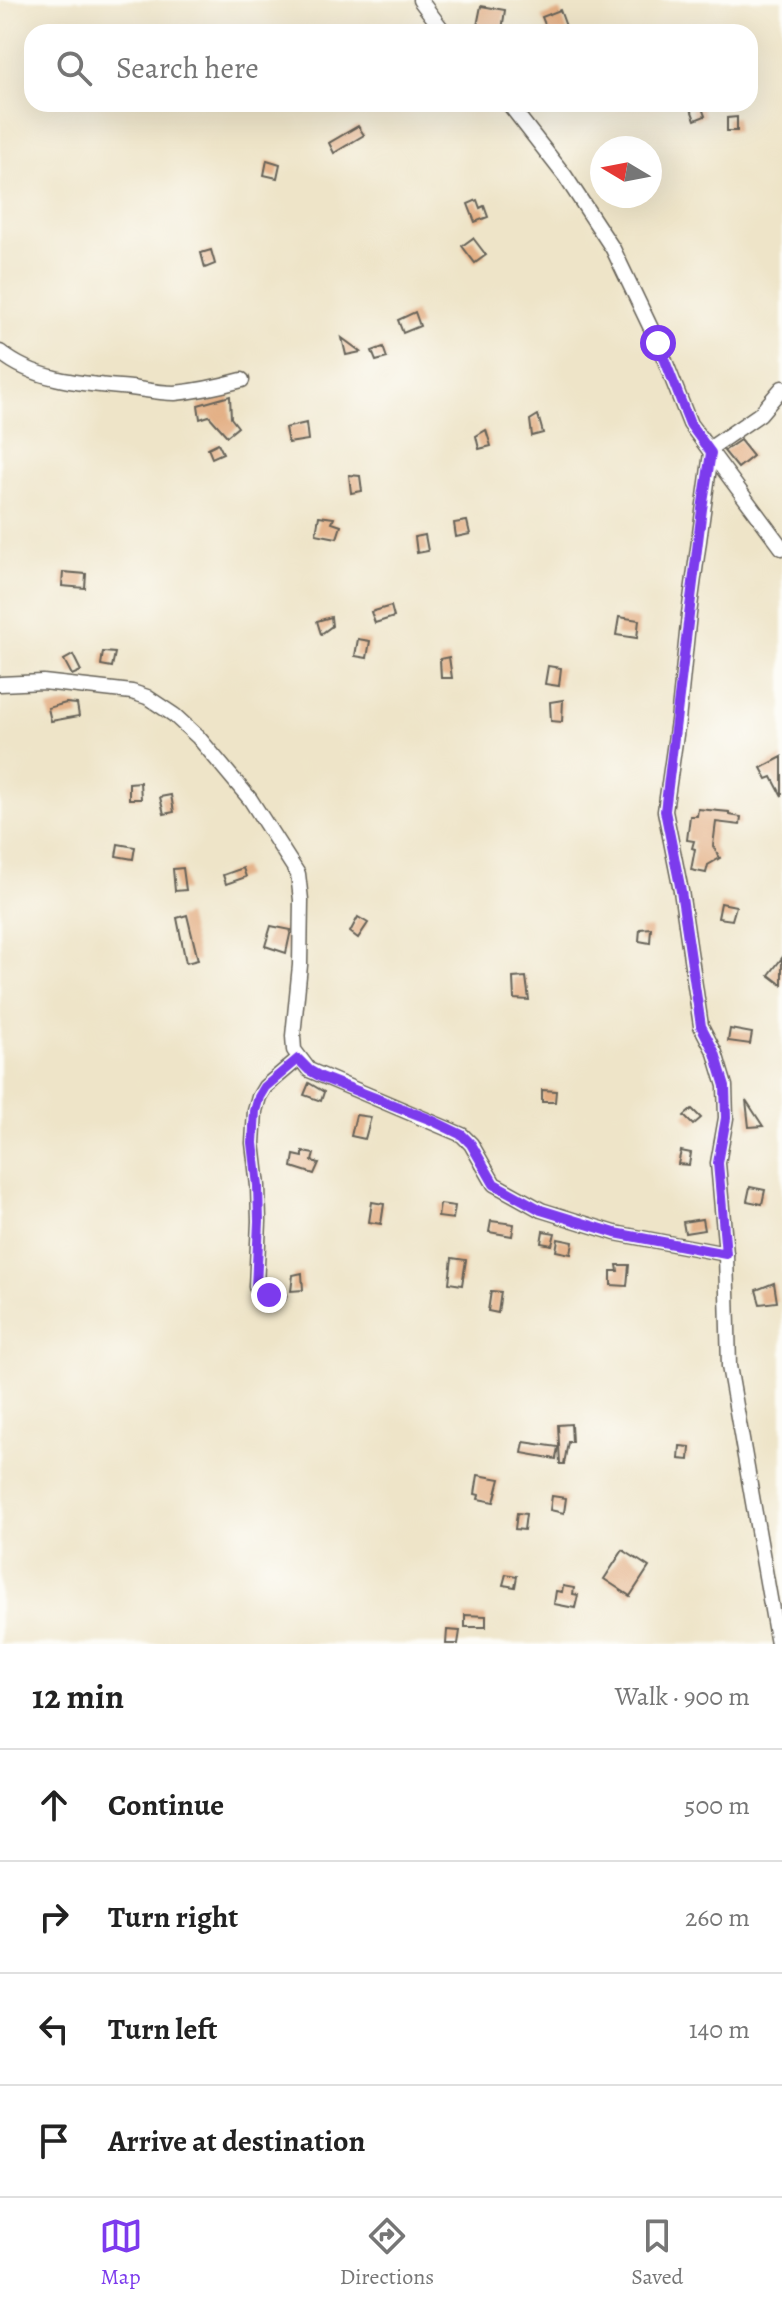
<!DOCTYPE html>
<html lang="en">
<head>
<meta charset="utf-8">
<style>
  :root { --surface:#fff; --page:#f6f6f6; --text:#222; --muted:#767676; --line:#e0e0e0; --accent:#7c3aed }
  body { margin:0; font-family:Alegreya,serif; background:var(--page); color:var(--text) }
  .compass { position:absolute; left:590px; top:136px; width:72px; height:72px; border-radius:50%; background:var(--surface); box-shadow:0 8px 32px #0002; rotate:280deg }
  .stop { position:absolute; width:24px; height:24px; margin:-18px; border:6px solid #7c3aed; border-radius:50%; background:#fff }
  .stop.end { background:#7c3aed; border-color:#fff; box-shadow:0 2px 8px #0008 }
  .list { margin:0; padding:0; list-style:none }
  h2 { display:flex; justify-content:space-between; align-items:center; height:104px; margin:0; padding:0 32px; font-size:34px }
  h2 small { font-size:26px; font-weight:400; color:var(--muted) }
  .list li { display:grid; grid-template-columns:52px 1fr auto; gap:24px; align-items:center; box-sizing:border-box; height:112px; padding:0 32px; border-top:2px solid var(--line) }
  .list b { display:block; font-size:30px; white-space:nowrap }
  .list em { font-size:26px; font-style:normal; color:var(--muted) }
  .icon { flex:none; width:44px; height:44px; fill:none; stroke:currentColor; stroke-width:2; stroke-linecap:round; stroke-linejoin:round }
  .map { position:relative; flex:none; width:782px; height:1644px; overflow:hidden }
  .search { position:absolute; background:var(--surface); box-shadow:0 8px 32px #0002; left:24px; right:24px; top:24px; height:88px; display:flex; align-items:center; gap:20px; box-sizing:border-box; padding:0 28px; border-radius:24px; color:var(--muted); font-size:30px }
  .sheet { height:552px; background:var(--surface) }
  nav { display:flex; justify-content:space-around; align-items:center; box-sizing:border-box; height:112px; border-top:2px solid var(--line); background:var(--surface); font-size:22px; color:var(--muted) }
  nav a { display:grid; justify-items:center; gap:4px }
  nav .on { color:var(--accent) }
  .map>svg:first-child { display:block }
  .building { fill:#e3af84 }
  .lines { fill:none; stroke-linecap:round; stroke-linejoin:round }
  .street-casing { stroke:#666258; stroke-width:17 }
  .street { stroke:#fff; stroke-width:14 }
  .route { stroke:#7c3aed; stroke-width:10 }
</style>
</head>
<body>
<div class="map">
<svg width="782" height="1644" viewBox="0 0 782 1644">
  <rect width="100%" height="100%" fill="#fdfcf7"/>
  <filter id="ink" filterUnits="userSpaceOnUse"><feTurbulence type="fractalNoise" baseFrequency=".0125" numOctaves="2"/><feDisplacementMap in="SourceGraphic" scale="16" xChannelSelector="R" yChannelSelector="G"/><feConvolveMatrix kernelMatrix="1 2 1 2 8 2 1 2 1" color-interpolation-filters="sRGB"/></filter>
  <filter id="wash" filterUnits="userSpaceOnUse"><feTurbulence type="fractalNoise" baseFrequency=".006" numOctaves="4" result="noise"/><feDisplacementMap in="SourceGraphic" scale="32" xChannelSelector="R" yChannelSelector="G"/><feGaussianBlur stdDeviation="1.8" result="paint"/><feColorMatrix in="noise" values="0 0 0 0 0 0 0 0 0 0 0 0 0 0 0 0 0 1.4 0 .05"/><feComposite in="paint" operator="in"/></filter>
  <g filter="url(#wash)">
    <rect width="100%" height="100%" fill="#eee4c8"/>
    <g id="blocks">
      <g class="building">
        <polygon points="481,6 505,10 502,30 477,26"/>
        <polygon points="560,10 568,32 548,32 542,17"/>
        <polygon points="701,105 705,116 695,120 691,109"/>
        <polygon points="737,117 737,131 727,131 727,118"/>
        <polygon points="358,126 364,135 334,153 329,143"/>
        <polygon points="267,160 280,164 277,178 264,175"/>
        <polygon points="477,200 480,208 484,206 488,217 475,222 468,204"/>
        <polygon points="473,238 486,255 475,263 462,246"/>
        <polygon points="211,250 215,264 205,268 201,253"/>
        <polygon points="415,312 420,326 403,333 398,320"/>
        <polygon points="342,338 361,352 346,355"/>
        <polygon points="383,347 387,358 376,361 372,351"/>
        <polygon points="230,396 231,418 238,427 227,436 209,416 200,419 198,405"/>
        <polygon points="538,415 543,433 532,436 530,420"/>
        <polygon points="306,423 308,440 288,443 285,428"/>
        <polygon points="486,430 491,446 479,449 476,436"/>
        <polygon points="740,440 753,456 738,468 724,451"/>
        <polygon points="218,443 223,453 212,458 208,448"/>
        <polygon points="349,475 360,476 362,491 351,493"/>
        <polygon points="319,516 334,518 332,523 341,526 337,538 316,534"/>
        <polygon points="467,521 470,534 456,537 454,523"/>
        <polygon points="425,535 428,551 417,553 415,537"/>
        <polygon points="63,572 86,574 85,588 62,586"/>
        <polygon points="391,606 394,617 375,623 371,612"/>
        <polygon points="331,617 332,626 321,634 317,621"/>
        <polygon points="619,617 639,620 637,638 616,635"/>
        <polygon points="358,639 370,641 367,658 355,656"/>
        <polygon points="103,652 115,653 112,667 101,665"/>
        <polygon points="73,655 81,671 72,675 64,660"/>
        <polygon points="449,657 452,678 441,678 440,659"/>
        <polygon points="548,666 561,668 559,686 545,684"/>
        <polygon points="563,700 562,722 551,721 550,702"/>
        <polygon points="66,703 77,704 79,716 51,721 48,708"/>
        <polygon points="782,757 782,796 772,777 767,779 761,768"/>
        <polygon points="140,782 141,799 129,799 129,783"/>
        <polygon points="171,795 174,812 164,814 160,797"/>
        <polygon points="698,809 729,812 729,815 741,817 740,825 716,822 713,846 720,858 708,865 706,873 691,870 695,849 692,848 694,841 687,840 690,816 697,816"/>
        <polygon points="118,844 135,847 133,859 116,856"/>
        <polygon points="183,868 186,890 175,891 173,869"/>
        <polygon points="243,868 246,877 226,884 223,875"/>
        <polygon points="721,903 736,906 732,920 718,918"/>
        <polygon points="187,915 198,960 186,963 177,918"/>
        <polygon points="358,917 368,923 358,938 350,932"/>
        <polygon points="271,926 291,930 286,953 265,946"/>
        <polygon points="651,928 650,943 639,941 640,929"/>
        <polygon points="782,958 782,985 769,975"/>
        <polygon points="526,977 529,1000 514,999 513,978"/>
        <polygon points="730,1029 752,1033 750,1044 728,1041"/>
        <polygon points="309,1083 324,1092 321,1101 304,1095"/>
        <polygon points="542,1090 556,1091 555,1102 542,1102"/>
        <polygon points="746,1100 763,1126 749,1127"/>
        <polygon points="692,1109 701,1118 693,1125 684,1116"/>
        <polygon points="356,1115 371,1117 365,1139 351,1136"/>
        <polygon points="681,1151 691,1153 689,1165 678,1164"/>
        <polygon points="303,1152 314,1154 312,1161 319,1163 314,1174 292,1167 294,1155 303,1157"/>
        <polygon points="750,1187 765,1190 762,1204 747,1201"/>
        <polygon points="372,1202 384,1204 381,1224 369,1222"/>
        <polygon points="440,1204 455,1206 453,1219 438,1217"/>
        <polygon points="702,1219 704,1230 685,1233 683,1222"/>
        <polygon points="491,1221 514,1224 512,1236 489,1232"/>
        <polygon points="543,1231 555,1233 552,1245 541,1243"/>
        <polygon points="558,1239 573,1242 571,1254 556,1251"/>
        <polygon points="452,1258 466,1260 462,1285 449,1283"/>
        <polygon points="617,1265 629,1265 627,1286 611,1285 611,1271 618,1271"/>
        <polygon points="302,1273 303,1290 291,1291 293,1275"/>
        <polygon points="774,1283 777,1302 760,1304 756,1290"/>
        <polygon points="491,1291 501,1292 498,1313 488,1311"/>
        <polygon points="571,1424 572,1442 568,1442 564,1464 560,1464 558,1425"/>
        <polygon points="524,1442 558,1447 556,1459 522,1453"/>
        <polygon points="680,1446 690,1447 689,1460 679,1459"/>
        <polygon points="478,1475 500,1479 494,1502 478,1499 479,1495 475,1494"/>
        <polygon points="552,1496 566,1498 564,1513 550,1510"/>
        <polygon points="517,1513 526,1514 524,1530 515,1529"/>
        <polygon points="623,1550 649,1567 630,1596 604,1579"/>
        <polygon points="506,1574 517,1576 515,1587 503,1585"/>
        <polygon points="563,1586 574,1588 573,1594 578,1595 575,1608 554,1604 556,1591 562,1592"/>
        <polygon points="465,1615 486,1616 486,1627 465,1627"/>
        <polygon points="447,1630 460,1631 458,1644 446,1644"/>
      </g>
    </g>
  </g>
  <g filter="url(#ink)">
    <use href="#blocks" fill-opacity="0" stroke="#666258" stroke-width="2"/>
    <g class="lines">
      <g class="street-casing">
        <g id="street">
          <polyline points="420,0 444,32"/>
          <polyline points="509,104 565,176 613,249 658,343 690,424 782,548"/>
          <path d="M0 352C36 382 87 384 131 388 145 390 160 393 175 393 197 391 220 386 242 380"/>
          <polyline points="709,449 760,414 782,388"/>
          <polyline points="711,453 689,614 678,721 665,811 681,891 701,1026 715,1053 725,1086 726,1118 718,1163 726,1254 729,1366 778,1644"/>
          <polyline points="0,684 43,682 132,692 147,697 174,715 198,737 250,799 298,874 301,900 300,965 293,1036 294,1050 309,1070 462,1135 471,1144 494,1184 541,1210 615,1233 726,1254"/>
          <polyline points="279,1296 262,1294 256,1287 259,1221 258,1186 253,1143 255,1111 259,1097 265,1087 298,1059"/>
        </g>
      </g>
      <use href="#street" class="street"/>
    </g>
  </g>
  <g class="lines" filter="url(#ink)">
    <polyline class="route" points="269,1295 259,1292 256,1287 259,1221 258,1186 253,1143 255,1111 259,1097 265,1087 298,1059 309,1070 321,1077 429,1119 462,1135 471,1144 494,1184 541,1210 615,1233 726,1254 718,1163 726,1118 725,1086 715,1053 701,1026 681,891 665,811 702,509 711,453 690,424 658,343"/>
  </g>
</svg>
<svg class="compass" viewBox="-18 -18 36 36"><path d="M0-13l5 13h-10z" fill="#e53935"/><path d="M0 13l5-13h-10z" fill="#767676"/></svg>
<div class="stop" style="left:658px;top:343px"></div>
<div class="stop end" style="left:269px;top:1295px"></div>
<div class="search"><svg class="icon" aria-label="search" viewBox="0 0 24 24"><circle cx="10" cy="10" r="6"/><path d="M15 15l6 6"/></svg>Search here</div>
</div>
<section class="sheet">
<h2>12 min<small>Walk · 900 m</small></h2>
<ul class="list">
<li><svg class="icon" aria-label="ahead" viewBox="0 0 24 24"><path d="M12 20V5M6 11l6-6 6 6"/></svg><div><b>Continue</b></div><em>500 m</em></li>
<li><svg class="icon" aria-label="right" viewBox="0 0 24 24"><path d="M7 20v-9h11M14 6l5 5-5 5"/></svg><div><b>Turn right</b></div><em>260 m</em></li>
<li><svg class="icon" aria-label="left" viewBox="0 0 24 24"><path d="M17 20v-9H6M10 6l-5 5 5 5"/></svg><div><b>Turn left</b></div><em>140 m</em></li>
<li><svg class="icon" aria-label="arrive" viewBox="0 0 24 24"><path d="M6 21V4h12l-3 4 3 4H6"/></svg><div><b>Arrive at destination</b></div></li>
</ul>
</section>
<nav>
<a class="on"><svg class="icon" aria-label="map" viewBox="0 0 24 24"><path d="M3 6l6-2 6 2 6-2v14l-6 2-6-2-6 2zM9 4v14M15 6v14"/></svg>Map</a>
<a><svg class="icon" aria-label="directions" viewBox="0 0 24 24"><path d="M12 3l9 9-9 9-9-9zM9 14v-3h6M13 9l2 2-2 2"/></svg>Directions</a>
<a><svg class="icon" aria-label="saved" viewBox="0 0 24 24"><path d="M7 4h10v16l-5-4-5 4z"/></svg>Saved</a>
</nav>
</body>
</html>
